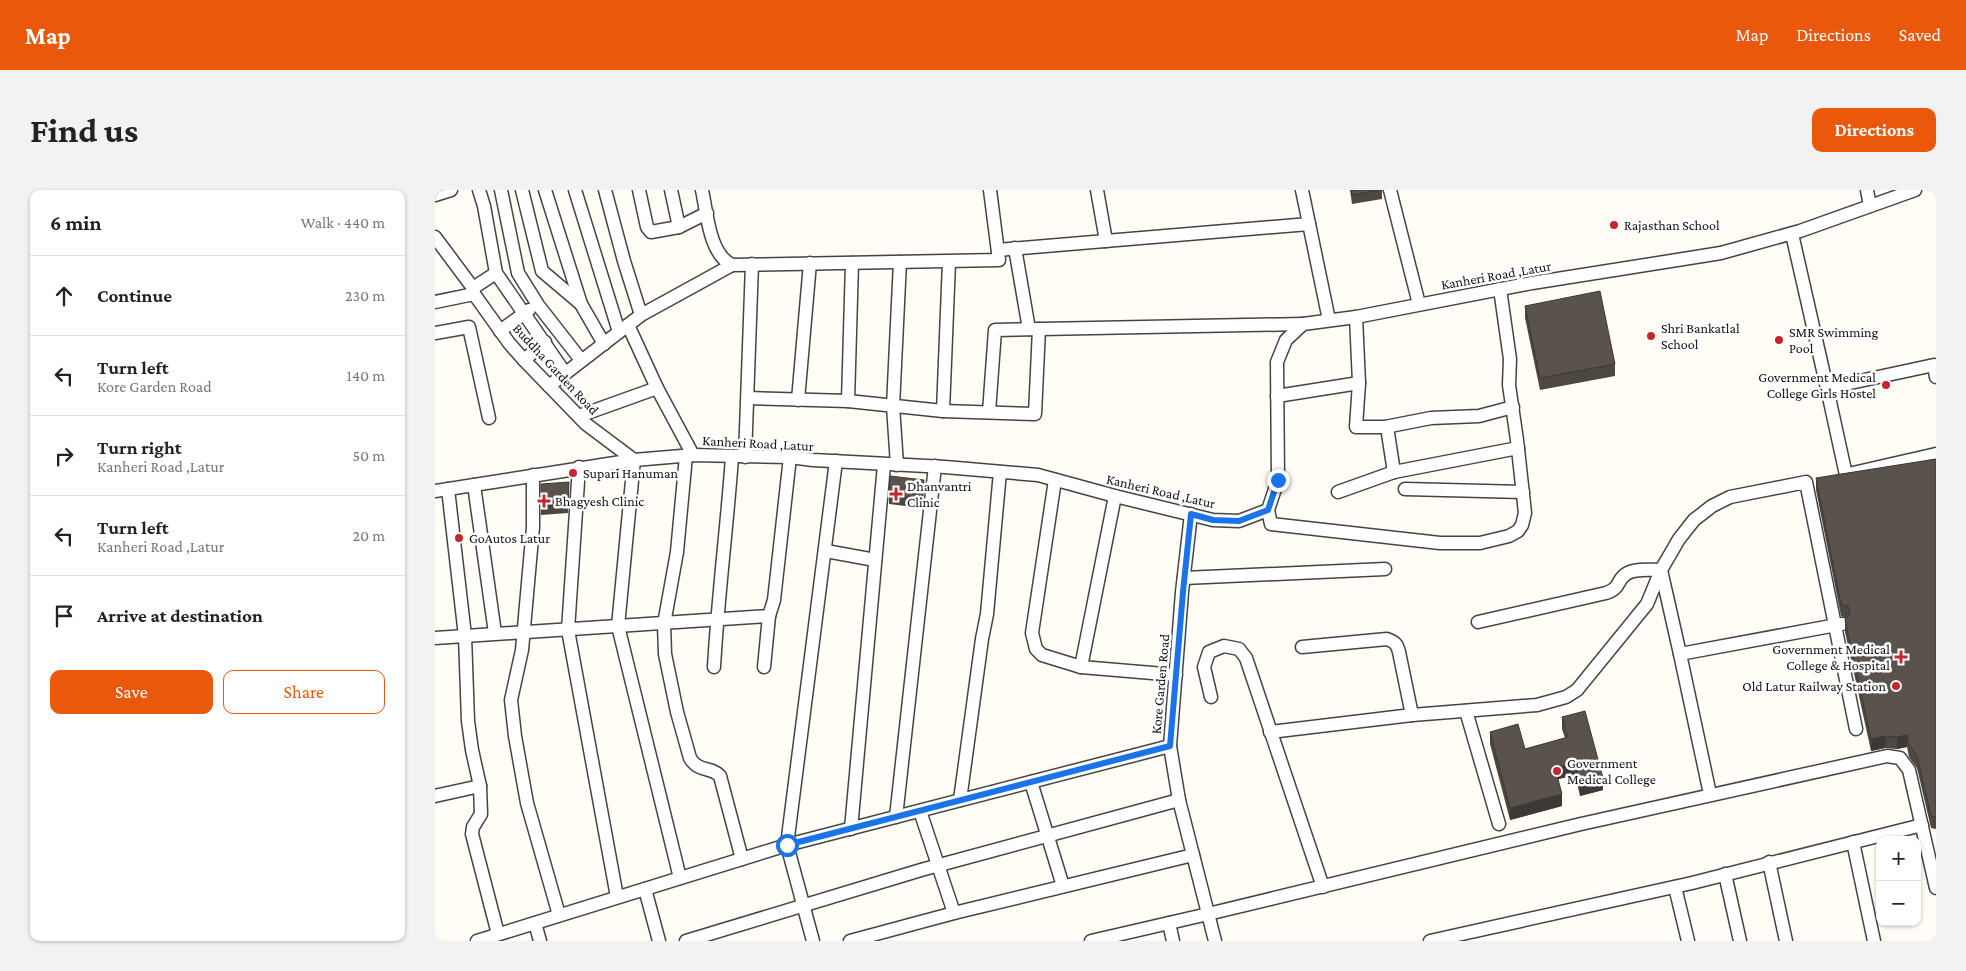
<!DOCTYPE html>
<html lang="en">
<head>
<meta charset="utf-8">
<style>
  :root { --surface:#fff; --page:#f2f2f2; --text:#222; --muted:#767676; --line:#e0e0e0; --accent:#ea580c }
  body { margin:0; font-family:"Crimson Pro",serif; background:var(--page); color:var(--text) }
  .controls { position:absolute; right:15px; bottom:15px; display:grid; overflow:hidden; border-radius:10px; box-shadow:0 1px 4px #0004 }
  .controls button { width:45px; height:45px; display:grid; place-items:center; padding:0; border:0; border-bottom:1px solid var(--line); background:var(--surface); color:var(--text); font:25px sans-serif }
  .stop { position:absolute; width:15px; height:15px; margin:-11px; border:4px solid #1a73e8; border-radius:50%; background:#fff }
  .stop.end { background:#1a73e8; border-color:#fff; box-shadow:0 1px 5px #0008 }
  .list { margin:0; padding:0; list-style:none }
  h2 { display:flex; justify-content:space-between; align-items:center; height:65px; margin:0; padding:0 20px; font-size:21px }
  h2 small { font-size:16px; font-weight:400; color:var(--muted) }
  .list li { display:grid; grid-template-columns:32px 1fr auto; gap:15px; align-items:center; box-sizing:border-box; height:80px; padding:0 20px; border-top:1px solid var(--line) }
  .list b { display:block; font-size:19px; white-space:nowrap }
  .list p { margin:0; font-size:16px; white-space:nowrap; color:var(--muted) }
  .list em { font-size:16px; font-style:normal; color:var(--muted) }
  .actions { display:flex; gap:10px; padding:15px 20px }
  .actions a { flex:1; padding:11px 0; border:1px solid var(--accent); border-radius:10px; text-align:center; font-size:18px; color:var(--accent) }
  .actions .main { background:var(--accent); color:#fff }
  .icon { flex:none; width:28px; height:28px; fill:none; stroke:currentColor; stroke-width:2; stroke-linecap:round; stroke-linejoin:round }
  .map { position:relative; flex:none; width:1501px; height:751px; overflow:hidden; border-radius:10px }
  header { display:flex; align-items:center; gap:30px; box-sizing:border-box; height:70px; padding:0 25px; background:var(--accent); color:#fff }
  header strong { font-size:24px }
  nav { display:flex; gap:28px; margin-inline-start:auto; font-size:18px }
  .intro { display:flex; align-items:center; justify-content:space-between; box-sizing:border-box; height:120px; padding:0 30px }
  h1 { margin:0; font-size:35px }
  .button { padding:12px 22px; border-radius:10px; background:var(--accent); color:#fff; font-size:18px; font-weight:700 }
  main { display:flex; gap:30px; padding:0 30px }
  aside { flex:1; background:var(--surface); border-radius:10px; box-shadow:0 1px 4px #0004 }
  .map>svg:first-child { display:block }
  .lines { fill:none; stroke-linecap:round; stroke-linejoin:round }
  .minor-casing { stroke:#444; stroke-width:15 }
  .minor { stroke:#fff; stroke-width:12 }
  .wall { fill:#4d4742 }
  .shaded-wall { fill:#3f3936 }
  .building { fill:#5a524d; stroke:#3f3936 }
  .route { stroke:#1a73e8; stroke-width:6 }
  .poi-dot { fill:#c4262e; stroke:#fff; stroke-width:2 }
  .labels { text-anchor:middle; dominant-baseline:central; stroke-width:5; stroke-linejoin:round; paint-order:stroke }
  .poi-label { font-size:14px; fill:#111; stroke:#fff; text-anchor:start }
  .street-label { font-size:14px; fill:#111; stroke:#fff }
</style>
</head>
<body>
<header>
<strong>Map</strong>
<nav><a>Map</a><a>Directions</a><a>Saved</a></nav>
</header>
<div class="intro"><h1>Find us</h1><a class="button">Directions</a></div>
<main>
<aside>
<h2>6 min<small>Walk · 440 m</small></h2>
<ul class="list">
<li><svg class="icon" aria-label="ahead" viewBox="0 0 24 24"><path d="M12 20V5M6 11l6-6 6 6"/></svg><div><b>Continue</b></div><em>230 m</em></li>
<li><svg class="icon" aria-label="left" viewBox="0 0 24 24"><path d="M17 20v-9H6M10 6l-5 5 5 5"/></svg><div><b>Turn left</b><p>Kore Garden Road</p></div><em>140 m</em></li>
<li><svg class="icon" aria-label="right" viewBox="0 0 24 24"><path d="M7 20v-9h11M14 6l5 5-5 5"/></svg><div><b>Turn right</b><p>Kanheri Road ,Latur</p></div><em>50 m</em></li>
<li><svg class="icon" aria-label="left" viewBox="0 0 24 24"><path d="M17 20v-9H6M10 6l-5 5 5 5"/></svg><div><b>Turn left</b><p>Kanheri Road ,Latur</p></div><em>20 m</em></li>
<li><svg class="icon" aria-label="arrive" viewBox="0 0 24 24"><path d="M6 21V4h12l-3 4 3 4H6"/></svg><div><b>Arrive at destination</b></div></li>
</ul>
<div class="actions"><a class="main">Save</a><a>Share</a></div>
</aside>
<div class="map">
<svg width="1501" height="751" viewBox="0 0 1501 751">
  <rect width="100%" height="100%" fill="#fffdf5"/>
  <g class="lines">
    <g class="minor-casing">
      <g id="minor">
        <polyline points="44,0 49,16 61,83 130,183"/>
        <polyline points="66,0 83,83 103,115 146,170"/>
        <polyline points="87,0 107,81 146,114"/>
        <polyline points="110,0 146,114 169,154"/>
        <polyline points="140,0 184,142"/>
        <polyline points="170,0 189,71 206,125"/>
        <polyline points="204,0 212,37 216,42 244,37 272,23"/>
        <polyline points="236,0 244,37"/>
        <path d="M267 0C272 23 274 64 297 75L564 70 555 0"/>
        <polyline points="662,0 671,51"/>
        <polyline points="867,0 894,130"/>
        <polyline points="955,0 984,114"/>
        <polyline points="1432,0 1435,16"/>
        <polyline points="0,5 16,0"/>
        <polyline points="1357,44 1392,198 1499,175 1501,187"/>
        <polyline points="0,47 38,98 39,104 74,153 89,170 151,234 199,270 183,436 245,688"/>
        <polyline points="580,58 594,139"/>
        <polyline points="563,60 874,34"/>
        <polyline points="38,98 61,83"/>
        <polyline points="0,112 39,104"/>
        <polyline points="193,135 222,198"/>
        <polyline points="65,141 94,120"/>
        <polyline points="0,143 34,137 54,228"/>
        <polyline points="89,170 110,152"/>
        <polyline points="924,193 921,237 950,237 996,228 1044,226 1078,217"/>
        <polyline points="114,196 206,125 297,75"/>
        <polyline points="1392,198 1411,285"/>
        <polyline points="842,206 924,193 921,127"/>
        <polyline points="313,208 413,211 508,221 600,224 604,139"/>
        <polyline points="363,210 375,73"/>
        <polyline points="413,211 417,73"/>
        <polyline points="508,221 514,72"/>
        <polyline points="554,222 560,140 868,134"/>
        <polyline points="144,226 222,198 258,265"/>
        <polyline points="952,237 959,282"/>
        <path d="M251 266 242 362 229 434 230 464 242 522 255 568C264 583 276 576 285 586L307 669"/>
        <polyline points="310,267 317,74"/>
        <polyline points="462,275 458,216 465,72"/>
        <polyline points="144,277 133,440 182,707"/>
        <polyline points="1418,283 1501,264"/>
        <polyline points="98,285 98,337 87,460 76,510 80,546 92,613 124,725"/>
        <polyline points="620,290 597,443 601,459 607,465 646,477 741,485"/>
        <polyline points="39,295 60,443"/>
        <polyline points="13,299 30,446 33,531 37,560 45,596 46,624 38,637 37,644 63,744"/>
        <polyline points="970,299 1088,302"/>
        <polyline points="0,301 199,270 258,265 355,267 378,270 510,277 603,285 680,306 778,330 804,331 833,320 843,290 842,172 851,150 868,134 921,127 1097,93 1286,63 1365,41 1480,0"/>
        <polyline points="903,302 959,282 1083,258"/>
        <polyline points="833,320 836,334 1005,353 1045,353 1074,346 1083,341 1087,335 1090,323 1082,250 1074,195 1075,169 1065,99"/>
        <polyline points="756,324 747,402 735,556 744,610 780,751"/>
        <polyline points="391,361 440,370"/>
        <polyline points="749,388 950,379"/>
        <path d="M1043 432 1171 403C1186 398 1181 391 1191 384 1200 378 1216 380 1226 380L1245 464"/>
        <polyline points="0,448 334,426 339,410 355,267"/>
        <path d="M867 457 952 449C960 452 962 454 964 462L977 525"/>
        <path d="M279 477C283 406 292 337 297 267"/>
        <polyline points="329,477 334,426"/>
        <polyline points="646,477 680,306"/>
        <polyline points="776,507 769,477 774,462 789,456 804,459 811,468 888,697"/>
        <polyline points="1031,521 1064,634"/>
        <polyline points="835,542 977,525 1102,515 1131,507 1142,500 1212,414 1226,380 1244,349 1259,330 1277,316 1295,307 1371,292 1421,539"/>
        <polyline points="596,592 628,696"/>
        <polyline points="1275,604 1245,464 1407,434"/>
        <polyline points="0,606 45,596"/>
        <polyline points="525,610 547,449 552,424 565,282"/>
        <polyline points="485,621 519,723"/>
        <polyline points="461,627 500,276"/>
        <polyline points="416,639 449,275"/>
        <polyline points="1418,652 1439,751"/>
        <polyline points="1334,672 1351,751"/>
        <polyline points="1290,684 1305,751"/>
        <polyline points="1240,697 1253,751"/>
        <polyline points="210,699 224,751"/>
        <polyline points="100,733 105,751"/>
        <polyline points="734,733 738,751"/>
        <polyline points="42,751 352,655 735,556"/>
        <polyline points="251,751 486,680 744,610"/>
        <polyline points="378,751 352,655 401,271"/>
        <polyline points="415,751 519,723 758,665"/>
        <polyline points="656,751 773,724 1146,634 1452,566 1465,568 1474,580 1501,698"/>
        <polyline points="995,751 1257,693 1487,635"/>
      </g>
    </g>
    <use href="#minor" class="minor"/>
  </g>
  <g class="wall">
    <polygon points="915,0 947,0 947,9 917,14"/>
    <polygon points="1090,116 1180,174 1180,186 1105,200 1090,128"/>
    <polygon points="1501,269 1501,639 1496,638 1482,578 1474,567 1472,557 1462,559 1450,558 1436,561 1410,442 1410,430 1411,428 1406,426 1381,300 1381,288"/>
    <polygon points="106,294 134,301 133,323 106,325"/>
    <polygon points="489,299 487,318 454,314 454,305"/>
    <polygon points="1127,527 1168,600 1145,606 1140,585 1123,589 1127,616 1075,630 1055,554 1055,542 1090,559 1130,548 1127,539"/>
  </g>
  <g class="shaded-wall">
    <polygon points="489,290 489,299 487,318 487,309"/>
    <polygon points="1472,545 1472,557 1462,559 1462,547"/>
    <polygon points="1450,546 1450,558 1436,561 1436,549"/>
    <polygon points="1140,573 1140,585 1120,590 1120,578"/>
    <polygon points="1168,588 1168,600 1145,606 1145,594"/>
    <polygon points="1127,604 1127,616 1075,630 1075,618"/>
  </g>
  <g class="building">
    <polygon points="917,0 945,0 917,5"/>
    <polygon points="1165,101 1180,174 1105,188 1090,116"/>
    <polygon points="1501,269 1501,627 1496,626 1482,566 1474,555 1472,545 1462,547 1450,546 1436,549 1410,430 1414,425 1415,420 1413,416 1406,414 1381,288"/>
    <polygon points="455,286 489,290 487,309 454,305"/>
    <polygon points="134,292 133,314 106,316 106,294"/>
    <polygon points="1150,521 1168,588 1145,594 1140,573 1120,578 1127,604 1075,618 1055,542 1083,534 1090,559 1133,547 1127,527"/>
  </g>
  <g class="lines">
    <polyline class="route" points="352,655 735,556 748,402 756,324 778,330 804,331 833,320 843,290"/>
  </g>
  <g class="poi-dot">
    <circle cx="1179" cy="35" r="5"/>
    <circle cx="1216" cy="146" r="5"/>
    <circle cx="1344" cy="150" r="5"/>
    <circle cx="1451" cy="195" r="5"/>
    <circle cx="138" cy="283" r="5"/>
    <path d="M458.5 296.5h5v5h5v5h-5v5h-5v-5h-5v-5h5z"/>
    <path d="M106.5 303.5h5v5h5v5h-5v5h-5v-5h-5v-5h5z"/>
    <circle cx="24" cy="348" r="5"/>
    <path d="M1463.5 459.5h5v5h5v5h-5v5h-5v-5h-5v-5h5z"/>
    <circle cx="1461" cy="496" r="5"/>
    <circle cx="1122" cy="581" r="5"/>
  </g>
  <g class="labels">
    <g class="poi-label">
      <text x="1189" y="35">Rajasthan School</text>
      <text x="1226" y="138">Shri Bankatlal<tspan x="1226" dy="16">School</tspan></text>
      <text x="1354" y="142">SMR Swimming<tspan x="1354" dy="16">Pool</tspan></text>
      <text x="1441" y="187" text-anchor="end">Government Medical<tspan x="1441" dy="16">College Girls Hostel</tspan></text>
      <text x="148" y="283">Supari Hanuman</text>
      <text x="472" y="296">Dhanvantri<tspan x="472" dy="16">Clinic</tspan></text>
      <text x="120" y="311">Bhagyesh Clinic</text>
      <text x="34" y="348">GoAutos Latur</text>
      <text x="1455" y="459" text-anchor="end">Government Medical<tspan x="1455" dy="16">College &amp; Hospital</tspan></text>
      <text x="1451" y="496" text-anchor="end">Old Latur Railway Station</text>
      <text x="1132" y="573">Government<tspan x="1132" dy="16">Medical College</tspan></text>
    </g>
    <g class="street-label">
      <text transform="translate(1061 85) rotate(-10)">Kanheri Road ,Latur</text>
      <text transform="translate(121 179) rotate(47)">Buddha Garden Road</text>
      <text transform="translate(323 253) rotate(3)">Kanheri Road ,Latur</text>
      <text transform="translate(726 301) rotate(13)">Kanheri Road ,Latur</text>
      <text transform="translate(725 494) rotate(-85)">Kore Garden Road</text>
    </g>
  </g>
</svg>
<div class="controls">
<button>+</button>
<button>−</button>
</div>
<div class="stop" style="left:352px;top:655px"></div>
<div class="stop end" style="left:843px;top:290px"></div>
</div>
</main>
</body>
</html>
